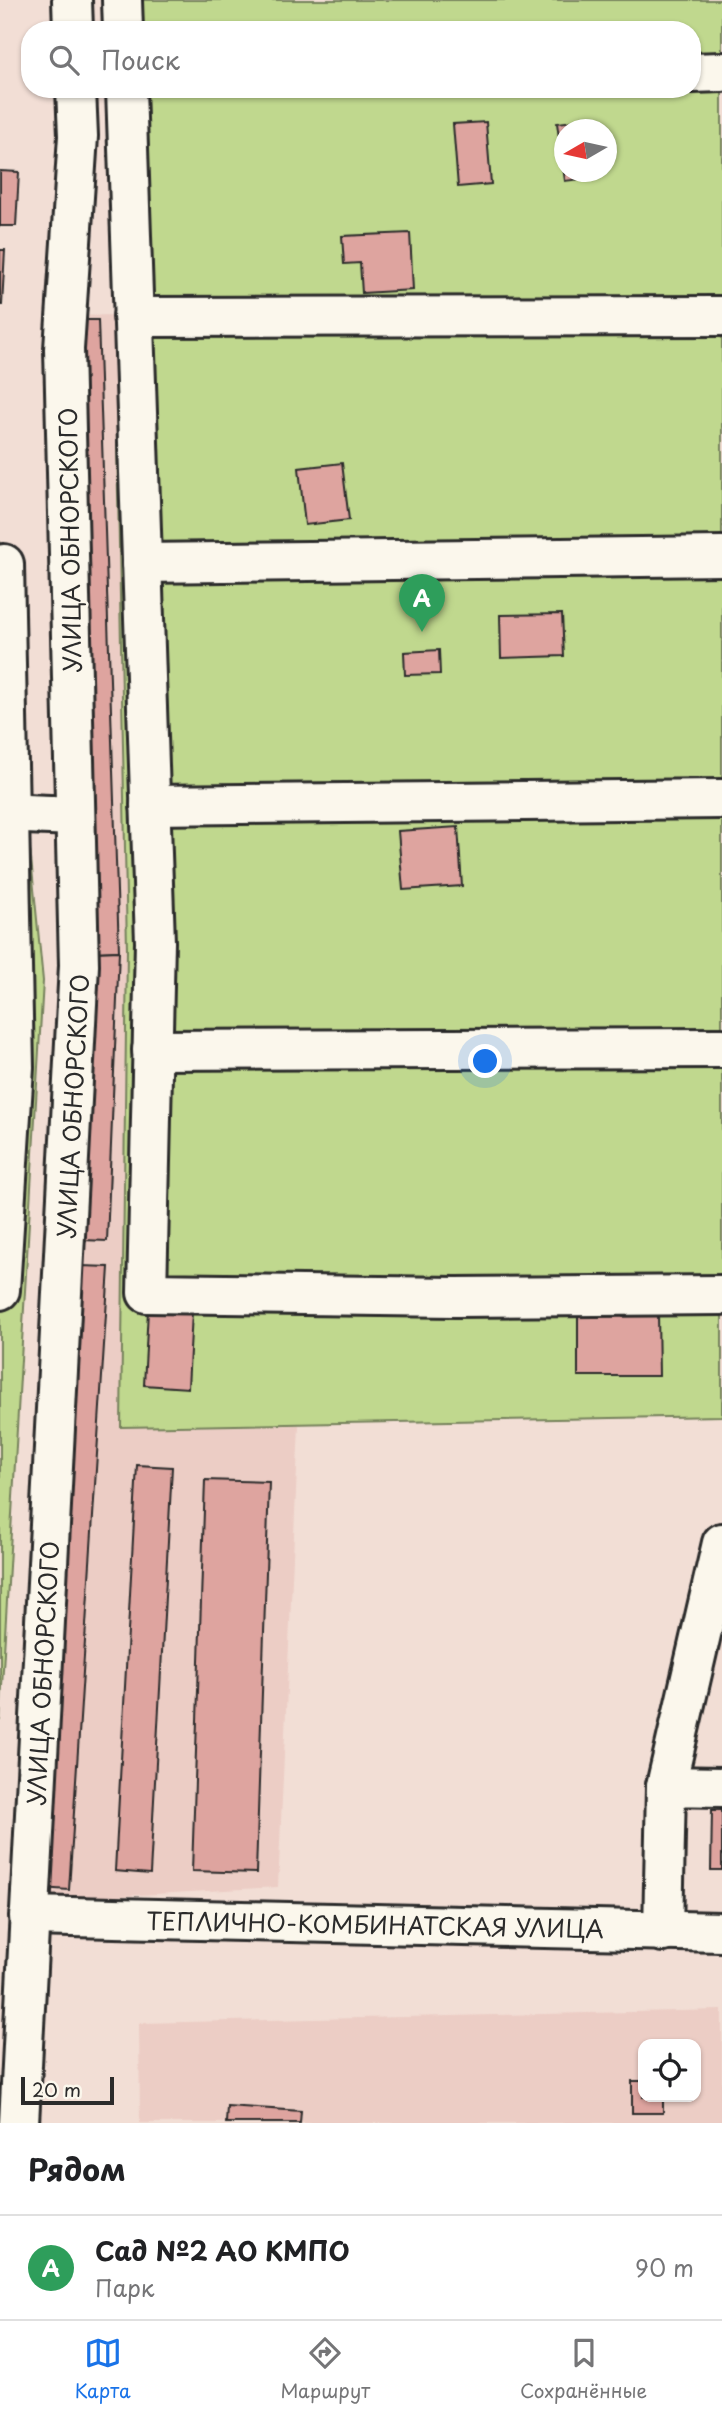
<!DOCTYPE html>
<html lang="ru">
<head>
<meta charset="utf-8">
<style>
  :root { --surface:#fff; --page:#f2f2f2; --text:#202124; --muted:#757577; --line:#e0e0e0; --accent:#1a73e8 }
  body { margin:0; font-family:"Playpen Sans",sans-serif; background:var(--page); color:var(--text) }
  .controls { position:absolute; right:21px; bottom:21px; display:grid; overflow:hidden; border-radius:14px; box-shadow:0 2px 5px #0004 }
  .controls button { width:63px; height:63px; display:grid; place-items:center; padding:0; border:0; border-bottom:2px solid var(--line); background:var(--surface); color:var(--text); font:35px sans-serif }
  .compass { position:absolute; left:554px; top:119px; width:63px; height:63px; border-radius:50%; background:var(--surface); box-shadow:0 2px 5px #0004; rotate:261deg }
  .scale { position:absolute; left:21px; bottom:18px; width:93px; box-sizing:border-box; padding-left:7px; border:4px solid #2b2b2b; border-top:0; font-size:19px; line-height:24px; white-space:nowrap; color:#2b2b2b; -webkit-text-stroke:5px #fbf7ec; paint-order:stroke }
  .you { position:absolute; left:486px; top:1062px; width:24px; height:24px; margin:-18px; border:5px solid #fff; border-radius:50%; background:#1a73e8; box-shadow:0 0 0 10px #1a73e833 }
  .badge { display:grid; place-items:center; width:46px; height:46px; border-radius:50%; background:var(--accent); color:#fff; font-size:23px; font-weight:700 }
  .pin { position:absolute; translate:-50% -58px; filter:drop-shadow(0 2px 4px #0008) }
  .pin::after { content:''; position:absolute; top:37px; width:24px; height:21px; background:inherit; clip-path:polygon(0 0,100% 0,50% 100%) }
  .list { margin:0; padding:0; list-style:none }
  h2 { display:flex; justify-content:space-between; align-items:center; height:91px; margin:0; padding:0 28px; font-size:30px }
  h2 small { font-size:23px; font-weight:400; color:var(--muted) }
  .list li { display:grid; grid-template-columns:46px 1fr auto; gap:21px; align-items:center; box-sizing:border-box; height:105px; padding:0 28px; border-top:2px solid var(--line) }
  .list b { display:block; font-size:26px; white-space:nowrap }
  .list p { margin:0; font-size:23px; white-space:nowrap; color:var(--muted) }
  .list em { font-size:23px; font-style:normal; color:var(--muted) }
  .icon { flex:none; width:38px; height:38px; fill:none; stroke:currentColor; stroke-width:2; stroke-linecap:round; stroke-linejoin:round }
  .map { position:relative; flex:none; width:722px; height:2123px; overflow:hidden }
  .search { position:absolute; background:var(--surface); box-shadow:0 2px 5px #0004; left:21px; right:21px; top:21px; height:77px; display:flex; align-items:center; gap:18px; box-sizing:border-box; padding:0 24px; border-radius:28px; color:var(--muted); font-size:26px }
  .sheet { height:196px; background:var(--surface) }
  nav { display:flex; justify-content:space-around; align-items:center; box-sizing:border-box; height:98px; border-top:2px solid var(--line); background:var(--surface); font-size:19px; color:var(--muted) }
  nav a { display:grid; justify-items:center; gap:4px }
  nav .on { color:var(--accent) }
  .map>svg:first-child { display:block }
  .built { fill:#eccdc5; fill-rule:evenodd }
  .green { fill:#c0d88e; stroke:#76825c; stroke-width:2; fill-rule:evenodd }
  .building { fill:#dea49f; stroke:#2b2b2b; stroke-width:2 }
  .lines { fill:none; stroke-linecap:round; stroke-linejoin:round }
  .minor-casing { stroke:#2b2b2b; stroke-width:44 }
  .minor { stroke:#fbf7ec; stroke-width:38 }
  .labels { text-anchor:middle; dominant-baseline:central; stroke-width:5; stroke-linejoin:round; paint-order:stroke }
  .street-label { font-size:24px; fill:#2b2b2b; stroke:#fbf7ec }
</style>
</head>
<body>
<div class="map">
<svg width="722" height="2123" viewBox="0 0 722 2123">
  <rect width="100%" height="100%" fill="#f2ded5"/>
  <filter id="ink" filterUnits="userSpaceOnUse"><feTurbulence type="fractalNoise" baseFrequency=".0143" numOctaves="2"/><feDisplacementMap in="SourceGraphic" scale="14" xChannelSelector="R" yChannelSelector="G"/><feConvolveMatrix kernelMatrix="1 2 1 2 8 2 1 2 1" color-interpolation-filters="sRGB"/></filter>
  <g filter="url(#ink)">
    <g class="built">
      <polygon points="115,315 127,949 121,1427 299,1425 278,1887 35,1901 91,953 70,316"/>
      <path d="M722 2010V2123H140L139 2023ZM643 2044H696V2097H643Z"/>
    </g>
    <g class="green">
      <path d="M107 0H722V1416L121 1427 127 949 110 89H692V30H108ZM564 130H606V172H564Z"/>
      <polygon points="0,541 43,981 0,1721"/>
    </g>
    <g class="building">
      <polygon points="590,119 591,130 564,130 564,172 596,172 597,177 565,181 557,123"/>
      <polygon points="486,122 491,184 458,187 453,124"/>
      <polygon points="0,171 19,172 16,226 0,226"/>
      <polygon points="410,233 413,290 362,293 360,263 344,264 342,236"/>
      <polygon points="0,250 5,250 2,305 0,305"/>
      <polygon points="75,320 98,320 119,951 95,952"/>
      <polygon points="342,463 349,520 305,525 299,468"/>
      <polygon points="562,614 564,656 501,658 500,615"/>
      <polygon points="439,650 440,674 405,675 404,652"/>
      <polygon points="458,827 462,886 403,890 398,831"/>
      <polygon points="119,951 107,1241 83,1240 95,952"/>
      <polygon points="81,1266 109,1267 69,1890 41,1888"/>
      <polygon points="148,1310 192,1312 188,1388 144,1385"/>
      <polygon points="658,1313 659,1376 578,1376 578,1314"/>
      <polygon points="137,1465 172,1467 150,1874 115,1871"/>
      <polygon points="205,1480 269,1482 256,1873 192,1871"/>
      <polygon points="712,1810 722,1810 722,1870 711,1870"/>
      <polygon points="632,2081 643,2081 643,2097 663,2097 663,2113 632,2113"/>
      <polygon points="227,2106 301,2111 300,2123 226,2123"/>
    </g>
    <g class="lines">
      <g class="minor-casing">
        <g id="minor">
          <polyline points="72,0 73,30"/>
          <polyline points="122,0 123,30"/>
          <polyline points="692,73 722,72"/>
          <polyline points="126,89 155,942 147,1293 456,1297 722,1295"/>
          <polyline points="133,317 722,316"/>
          <polyline points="142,563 722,556"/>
          <polyline points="150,805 722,799"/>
          <polyline points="0,813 75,816"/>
          <polyline points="152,1050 722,1048"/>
          <polyline points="0,1290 14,1067 4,564"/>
          <polyline points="666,1786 722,1543"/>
          <polyline points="29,1916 722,1932"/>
          <polyline points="663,1932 666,1786 722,1787"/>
          <polyline points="19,2123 79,965 64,349 78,136 76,89"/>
        </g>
      </g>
      <use href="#minor" class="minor"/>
    </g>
  </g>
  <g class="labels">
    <g class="street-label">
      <text transform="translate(69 540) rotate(-91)">УЛИЦА ОБНОРСКОГО</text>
      <text transform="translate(72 1106) rotate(-87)">УЛИЦА ОБНОРСКОГО</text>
      <text transform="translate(42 1673) rotate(-87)">УЛИЦА ОБНОРСКОГО</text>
      <text transform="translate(375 1924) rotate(1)">ТЕПЛИЧНО-КОМБИНАТСКАЯ УЛИЦА</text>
    </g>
  </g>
</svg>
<div class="controls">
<button><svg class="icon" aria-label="locate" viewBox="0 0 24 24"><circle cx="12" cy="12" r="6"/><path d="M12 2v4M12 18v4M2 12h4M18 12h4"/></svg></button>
</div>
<svg class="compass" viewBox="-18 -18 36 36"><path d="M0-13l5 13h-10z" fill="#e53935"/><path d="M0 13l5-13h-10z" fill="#757577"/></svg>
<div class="scale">20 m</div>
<div class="you"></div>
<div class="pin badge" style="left:422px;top:632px;background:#2e9e5b">A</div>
<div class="search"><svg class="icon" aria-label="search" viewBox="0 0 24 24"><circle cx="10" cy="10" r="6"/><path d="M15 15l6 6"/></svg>Поиск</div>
</div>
<section class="sheet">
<h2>Рядом<small></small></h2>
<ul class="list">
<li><span class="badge" style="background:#2e9e5b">A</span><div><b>Сад №2 АО КМПО</b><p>Парк</p></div><em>90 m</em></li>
</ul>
</section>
<nav>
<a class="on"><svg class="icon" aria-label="map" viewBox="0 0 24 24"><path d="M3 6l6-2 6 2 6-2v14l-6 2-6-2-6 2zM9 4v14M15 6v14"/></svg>Карта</a>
<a><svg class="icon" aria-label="directions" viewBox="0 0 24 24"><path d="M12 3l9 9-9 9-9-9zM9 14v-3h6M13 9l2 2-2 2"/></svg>Маршрут</a>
<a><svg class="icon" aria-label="saved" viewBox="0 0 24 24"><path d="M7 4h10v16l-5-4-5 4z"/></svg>Сохранённые</a>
</nav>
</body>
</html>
